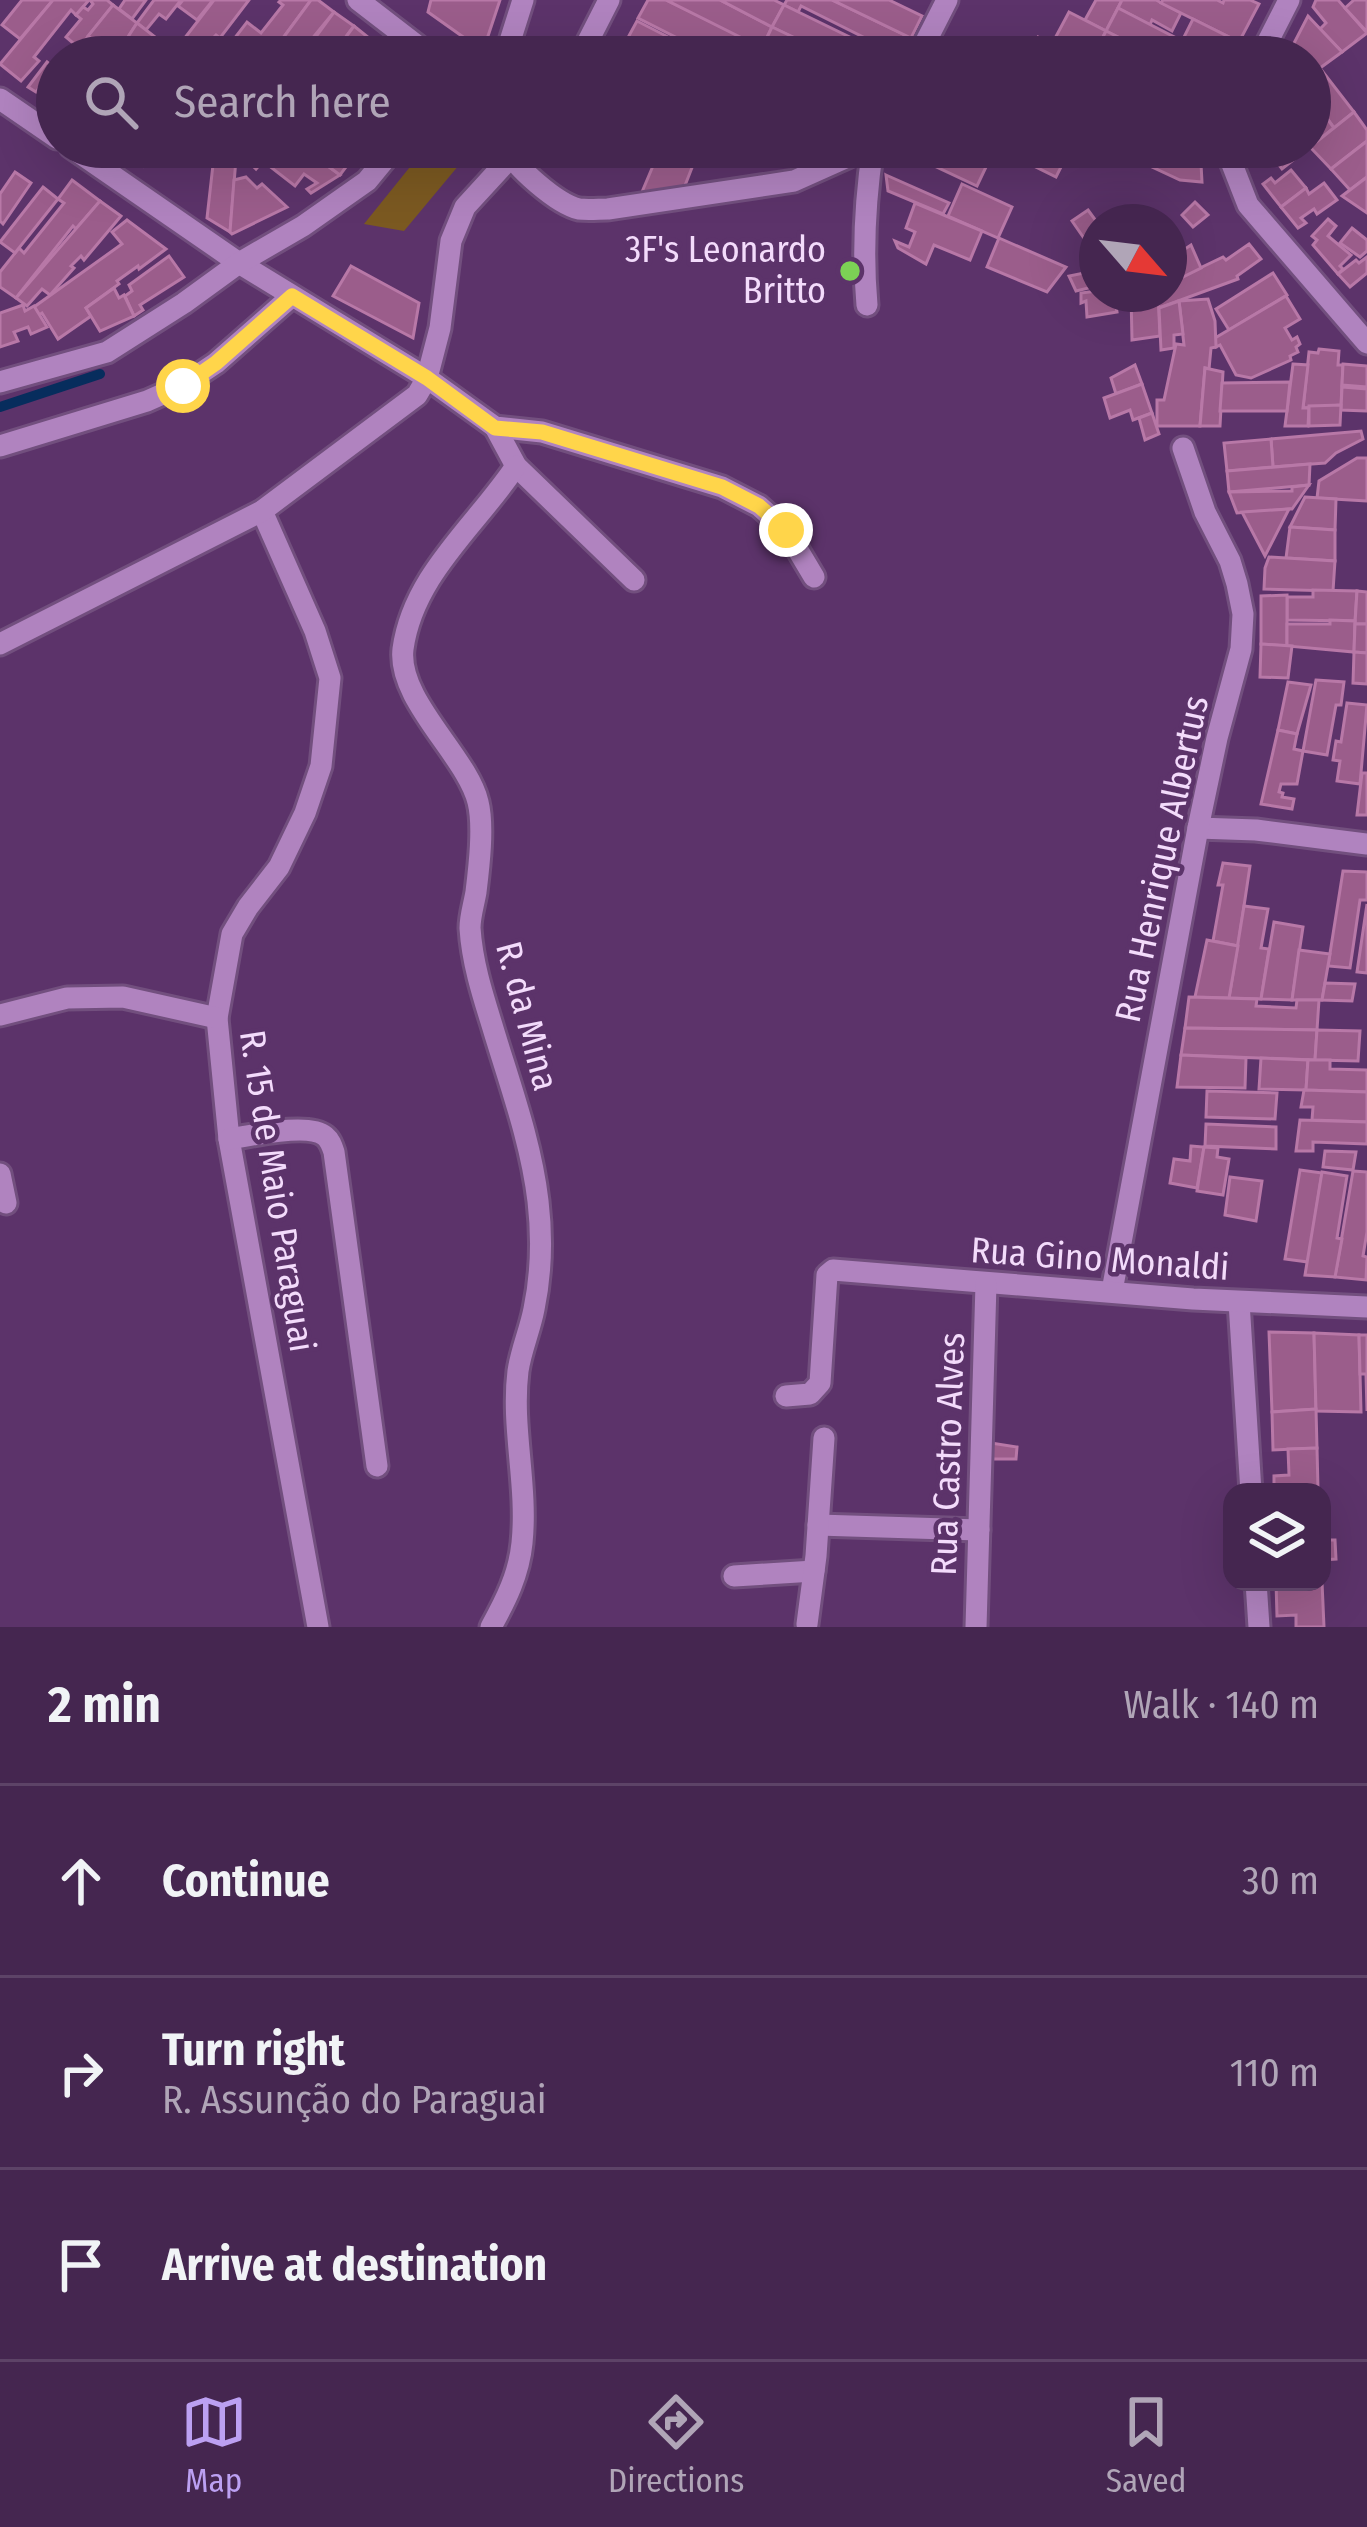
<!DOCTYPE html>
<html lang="en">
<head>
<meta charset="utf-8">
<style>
  :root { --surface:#452650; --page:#4f325a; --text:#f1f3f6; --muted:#b0a5b7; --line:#5d4367; --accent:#bca0f2 }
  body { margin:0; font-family:"Fira Sans Condensed",sans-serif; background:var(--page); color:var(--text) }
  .controls { position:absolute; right:36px; bottom:36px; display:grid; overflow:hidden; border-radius:24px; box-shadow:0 12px 48px #0002 }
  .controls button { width:108px; height:108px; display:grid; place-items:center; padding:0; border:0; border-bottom:3px solid var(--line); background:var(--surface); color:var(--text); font:60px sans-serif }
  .compass { position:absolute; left:1079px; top:204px; width:108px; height:108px; border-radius:50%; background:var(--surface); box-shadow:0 12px 48px #0002; rotate:118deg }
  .stop { position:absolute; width:36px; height:36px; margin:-27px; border:9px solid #ffd54a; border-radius:50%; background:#fff }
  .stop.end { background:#ffd54a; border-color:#fff; box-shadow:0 3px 12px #0008 }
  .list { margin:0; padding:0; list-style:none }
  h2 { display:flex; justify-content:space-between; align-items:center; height:156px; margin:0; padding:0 48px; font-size:51px }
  h2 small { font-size:39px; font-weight:400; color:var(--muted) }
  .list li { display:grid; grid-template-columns:78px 1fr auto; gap:36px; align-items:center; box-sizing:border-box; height:192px; padding:0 48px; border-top:3px solid var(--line) }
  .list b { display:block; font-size:45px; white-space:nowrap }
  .list p { margin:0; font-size:39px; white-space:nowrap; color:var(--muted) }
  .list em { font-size:39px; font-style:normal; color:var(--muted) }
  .icon { flex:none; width:66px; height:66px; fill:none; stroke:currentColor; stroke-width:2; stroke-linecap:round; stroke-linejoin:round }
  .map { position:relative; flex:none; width:1367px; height:1627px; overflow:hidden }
  .search { position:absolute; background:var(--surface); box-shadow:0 12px 48px #0002; left:36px; right:36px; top:36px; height:132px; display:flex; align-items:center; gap:30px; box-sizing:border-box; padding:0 42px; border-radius:66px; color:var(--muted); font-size:45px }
  .sheet { height:732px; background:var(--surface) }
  nav { display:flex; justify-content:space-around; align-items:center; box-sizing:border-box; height:168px; border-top:3px solid var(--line); background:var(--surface); font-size:33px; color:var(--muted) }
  nav a { display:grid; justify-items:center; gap:6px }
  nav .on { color:var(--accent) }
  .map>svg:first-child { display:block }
  .green { fill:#7b5921 }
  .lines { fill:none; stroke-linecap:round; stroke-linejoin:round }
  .stream { stroke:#072d5d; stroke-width:10 }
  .building { fill:#9b5d8b; stroke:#b878a7; stroke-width:3 }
  .minor-casing { stroke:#724f7e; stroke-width:27 }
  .minor { stroke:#b083bf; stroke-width:21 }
  .route { stroke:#ffd54a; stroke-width:15 }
  .poi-dot { fill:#7cd155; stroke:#5c336a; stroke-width:4.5 }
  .labels { text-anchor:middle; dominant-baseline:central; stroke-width:9; stroke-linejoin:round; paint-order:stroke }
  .poi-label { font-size:36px; fill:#f3dbfb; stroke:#5c336a; text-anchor:end }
  .street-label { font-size:36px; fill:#f3dbfb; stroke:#5c336a }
</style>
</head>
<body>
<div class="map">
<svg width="1367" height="1627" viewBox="0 0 1367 1627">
  <rect width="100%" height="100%" fill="#5c336a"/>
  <polygon class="green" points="426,147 474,147 404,231 364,224"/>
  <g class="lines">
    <polyline class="stream" points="0,407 100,374"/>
  </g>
  <g class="building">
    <polygon points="22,0 53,0 20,39 2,25"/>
    <polygon points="53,0 89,0 76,15 71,10 34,57 39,61 21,81 0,64"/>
    <polygon points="90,0 107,0 113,5 79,48 66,37 81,19 76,15 83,7 88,10 93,4"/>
    <polygon points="125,0 146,0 132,19 119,9"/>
    <polygon points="154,0 181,0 166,19 159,14 146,30 137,23"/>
    <polygon points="183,0 213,0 197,20 178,6"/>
    <polygon points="214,0 249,0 220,38 216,35 213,38 221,44 212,57 181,57 174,52"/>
    <polygon points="281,0 311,0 269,57 244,57 249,50 234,39 247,22 261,33 283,5 279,2"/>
    <polygon points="311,0 318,0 334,12 297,57 269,57"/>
    <polygon points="431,0 500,0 483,51 428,12"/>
    <polygon points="648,0 666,0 756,44 749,57 715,57 638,18"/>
    <polygon points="666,0 720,0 772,27 762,48"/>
    <polygon points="720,0 774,0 784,5 772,27"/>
    <polygon points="787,0 832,0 911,38 901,57 891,57 869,46 871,41 801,6 798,12 784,5"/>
    <polygon points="832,0 889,0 922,16 911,38"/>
    <polygon points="1096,0 1122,0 1106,31 1085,20"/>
    <polygon points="1122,0 1156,0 1181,13 1172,31 1152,20 1150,25 1118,8"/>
    <polygon points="1163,0 1217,0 1223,3 1224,0 1250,0 1259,4 1239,42 1161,3"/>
    <polygon points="1316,0 1338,0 1367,33 1342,52 1320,29 1326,23 1313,7"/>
    <polygon points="1354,0 1367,0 1367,32 1345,8"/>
    <polygon points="113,5 137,23 115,57 81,57 94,41 88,36"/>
    <polygon points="784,5 870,47 865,57 832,57 826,54 830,48 807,38 804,43 772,27"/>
    <polygon points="1118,8 1182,41 1174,57 1149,47 1147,52 1106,31"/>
    <polygon points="334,12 354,26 331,57 301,57"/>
    <polygon points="1069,12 1106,31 1093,57 1042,57 1030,52 1038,37 1052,44"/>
    <polygon points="1308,16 1342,52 1320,68 1310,60 1310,57 1306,57 1292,47"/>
    <polygon points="1193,19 1235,40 1226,57 1212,57 1182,41"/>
    <polygon points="637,21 707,57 652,57 625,43"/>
    <polygon points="137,23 168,47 164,53 168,57 122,57 117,54"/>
    <polygon points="354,26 374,42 363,57 331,57"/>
    <polygon points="772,27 812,46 810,50 823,57 780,57 762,48"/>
    <polygon points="1106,31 1128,42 1121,57 1093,57"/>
    <polygon points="1310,60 1320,68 1354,112 1334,128 1310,95 1313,92 1310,88"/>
    <polygon points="47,62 54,68 36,92 28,87"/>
    <polygon points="1313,99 1334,128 1320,139 1310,126 1310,101"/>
    <polygon points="1354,112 1367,130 1367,141 1331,169 1310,147"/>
    <polygon points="1367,141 1367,177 1350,190 1331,169"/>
    <polygon points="131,147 158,147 153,159 147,156 143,166 128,156"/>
    <polygon points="215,147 231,147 228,155 236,159 230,232 207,218"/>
    <polygon points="232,147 302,147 340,175 311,193 307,189 317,183 304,174 295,186 263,161 256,169"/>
    <polygon points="302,147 361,147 340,175"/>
    <polygon points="643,147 700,147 684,188 642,192 658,154"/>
    <polygon points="913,147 994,147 995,148 977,186 909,154"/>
    <polygon points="1047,147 1071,147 1056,177 1036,167"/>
    <polygon points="1151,147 1162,147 1201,164 1202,182 1180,180 1135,159 1139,151 1147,155"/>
    <polygon points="1168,147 1200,147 1200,162"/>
    <polygon points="1275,147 1310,147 1282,169 1269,152"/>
    <polygon points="1291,170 1306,188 1281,207 1263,184 1271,178 1275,183"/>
    <polygon points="15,172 31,183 3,224 0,221 0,194"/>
    <polygon points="886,175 949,203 943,214 888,191"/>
    <polygon points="246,177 257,188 262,184 287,207 232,234 230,232 234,180"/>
    <polygon points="1367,177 1367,213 1342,196"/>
    <polygon points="72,180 100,201 76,229 73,226 16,298 0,287 0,272 19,248 24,253 64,203 58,199"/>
    <polygon points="1324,183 1337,200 1317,214 1314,209 1301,218 1306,223 1298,228 1281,207 1306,188 1309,194"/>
    <polygon points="962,184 1012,207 998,238 948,216"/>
    <polygon points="43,187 58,199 15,253 0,242"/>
    <polygon points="100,201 121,216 84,260 81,256 71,266 74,268 50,295 42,289 27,306 16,298"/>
    <polygon points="1195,202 1208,215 1193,227 1182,215"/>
    <polygon points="915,203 982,231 970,260 934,245 926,264 898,248 895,241 909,247 915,232 906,228"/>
    <polygon points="1088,210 1096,221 1103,217 1107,222 1097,222 1097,257 1072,221"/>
    <polygon points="1328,219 1336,226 1328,236 1351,255 1340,266 1343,269 1338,274 1313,245 1317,240 1312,236"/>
    <polygon points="127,220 166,249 139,269 138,266 117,281 119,284 86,308 91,316 58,339 42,313 39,315 34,307 122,244 112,232"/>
    <polygon points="1352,228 1367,240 1367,251 1360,257 1340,243"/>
    <polygon points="999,238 1015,245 1066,267 1047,292 987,267"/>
    <polygon points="1249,244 1261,259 1237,276 1238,279 1159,308 1158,294 1169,294 1169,283 1223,257 1226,260"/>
    <polygon points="1191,245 1201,268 1179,279 1170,259"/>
    <polygon points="169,256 184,277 140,305 143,310 134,316 125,296 132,291 129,285"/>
    <polygon points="1367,257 1367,273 1350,287 1338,274 1356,260 1359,263"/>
    <polygon points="351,266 419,303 413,338 333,296"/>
    <polygon points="1094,271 1097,286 1076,291 1069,276"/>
    <polygon points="1273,273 1287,295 1229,330 1216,309"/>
    <polygon points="114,288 119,298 124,295 134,316 100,331 86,308"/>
    <polygon points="1097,291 1097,294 1114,294 1117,312 1087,317 1086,301 1081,303 1081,293"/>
    <polygon points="1131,294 1158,294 1160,336 1132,340"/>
    <polygon points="1286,296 1300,319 1285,328 1292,340 1297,337 1300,344 1296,347 1298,352 1290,356 1291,360 1251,378 1236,375 1220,345 1216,347 1215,338"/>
    <polygon points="1208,299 1215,321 1216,347 1211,348 1209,369 1205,368 1200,426 1157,426 1157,400 1164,400 1176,344 1184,345 1179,301"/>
    <polygon points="1179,301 1183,334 1174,335 1174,348 1161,350 1159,308"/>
    <polygon points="23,305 25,311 34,306 47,327 31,334 28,327 14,332 18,341 0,347 0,313"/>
    <polygon points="1319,349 1339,351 1338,365 1343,365 1341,405 1303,408 1309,352 1318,353"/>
    <polygon points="1293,364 1308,365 1303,408 1309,408 1308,426 1285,426"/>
    <polygon points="1343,364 1367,366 1367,387 1342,385"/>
    <polygon points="1135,365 1142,384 1116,394 1111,378"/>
    <polygon points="1205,368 1223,372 1220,426 1200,426"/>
    <polygon points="1290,382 1287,411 1220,411 1222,383"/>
    <polygon points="1142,384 1152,413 1133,420 1130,410 1110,418 1104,398"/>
    <polygon points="1342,387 1367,389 1367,411 1341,410"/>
    <polygon points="1341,405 1340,425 1309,426 1309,406"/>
    <polygon points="1152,413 1159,434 1145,440 1139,418"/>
    <polygon points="1361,431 1363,439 1336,453 1325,463 1273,467 1271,439"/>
    <polygon points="1271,439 1273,467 1227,471 1224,443"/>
    <polygon points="1357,458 1367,458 1367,501 1317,498 1319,481"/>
    <polygon points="1310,464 1309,485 1229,492 1227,471"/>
    <polygon points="1309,485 1292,509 1289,509 1237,513 1229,492 1292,491 1292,487"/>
    <polygon points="1305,497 1336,499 1335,530 1290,527"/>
    <polygon points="1289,509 1265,556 1242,512"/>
    <polygon points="1290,527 1335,530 1335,561 1286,558"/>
    <polygon points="1269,557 1335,561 1333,591 1264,589 1265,568"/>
    <polygon points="1313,590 1357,591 1355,621 1287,620 1287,597 1313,597"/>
    <polygon points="1357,591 1367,592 1367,624 1355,624"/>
    <polygon points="1287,595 1287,646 1261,644 1261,596"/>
    <polygon points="1330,620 1355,621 1354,652 1287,646 1287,624 1330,624"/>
    <polygon points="1355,624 1367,624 1367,653 1354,652"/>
    <polygon points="1261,644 1292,646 1288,678 1260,677"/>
    <polygon points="1354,652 1367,653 1367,684 1353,683"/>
    <polygon points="1316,680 1344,682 1341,705 1336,705 1327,755 1303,751"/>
    <polygon points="1288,682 1311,685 1297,734 1278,730"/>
    <polygon points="1347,703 1367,705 1360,784 1337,781 1340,761 1333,760 1336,741 1341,742"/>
    <polygon points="1278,730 1297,734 1294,749 1303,751 1297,784 1281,784 1279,792 1283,793 1282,797 1294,799 1292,809 1261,804"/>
    <polygon points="1362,773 1367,773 1367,815 1357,815"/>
    <polygon points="1223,863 1250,866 1238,946 1213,941 1223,885 1218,885"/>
    <polygon points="1343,871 1367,872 1367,900 1360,900 1350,968 1328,966"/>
    <polygon points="1367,904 1367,973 1357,972"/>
    <polygon points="1244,906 1268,909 1261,948 1269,949 1261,999 1229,998"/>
    <polygon points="1274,922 1303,927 1292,1000 1261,999"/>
    <polygon points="1207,940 1238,946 1229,998 1195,997"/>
    <polygon points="1299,950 1330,954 1322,1000 1292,1000"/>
    <polygon points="1325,983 1355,984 1352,1001 1322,1000"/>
    <polygon points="1189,997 1257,999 1256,1006 1296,1008 1297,1000 1319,1000 1317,1030 1185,1028"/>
    <polygon points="1185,1028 1317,1030 1315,1060 1181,1055"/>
    <polygon points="1317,1030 1360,1031 1358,1061 1315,1060"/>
    <polygon points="1181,1055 1246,1058 1245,1088 1177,1087"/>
    <polygon points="1261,1058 1308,1060 1306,1090 1259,1089"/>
    <polygon points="1308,1060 1330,1060 1330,1069 1367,1070 1367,1092 1306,1090"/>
    <polygon points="1304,1090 1367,1092 1367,1122 1312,1120 1313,1107 1301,1107"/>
    <polygon points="1207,1091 1277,1093 1275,1119 1206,1117"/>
    <polygon points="1300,1120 1367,1122 1367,1144 1313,1142 1313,1151 1296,1151"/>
    <polygon points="1206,1124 1276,1127 1276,1149 1205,1146"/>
    <polygon points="1191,1146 1204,1147 1197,1188 1170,1183 1174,1159 1190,1161"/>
    <polygon points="1204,1147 1218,1148 1217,1157 1229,1159 1223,1195 1197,1191"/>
    <polygon points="1325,1151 1356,1152 1353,1170 1323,1167"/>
    <polygon points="1300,1170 1322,1173 1308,1262 1285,1259"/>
    <polygon points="1353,1171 1367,1172 1367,1232 1363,1256 1367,1257 1366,1280 1335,1277"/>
    <polygon points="1322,1172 1347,1176 1337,1238 1342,1239 1335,1277 1305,1275"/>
    <polygon points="1230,1177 1262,1181 1256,1221 1225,1215"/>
    <polygon points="1269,1332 1314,1333 1316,1409 1272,1412"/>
    <polygon points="1314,1333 1359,1335 1361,1412 1316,1411"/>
    <polygon points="1359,1335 1367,1335 1367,1411 1366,1374 1360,1374"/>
    <polygon points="1316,1409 1317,1448 1273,1450 1272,1412"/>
    <polygon points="991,1443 1017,1447 1016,1459 990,1459"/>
    <polygon points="1317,1448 1318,1489 1274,1488 1274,1476 1289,1475 1288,1449"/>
    <polygon points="1322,1540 1335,1540 1336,1559 1322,1560"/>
    <polygon points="1276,1582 1322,1582 1324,1627 1296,1627 1296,1615 1277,1616"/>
  </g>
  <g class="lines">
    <g class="minor-casing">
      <g id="minor">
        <polyline points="358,0 432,57"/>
        <polyline points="505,57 523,0"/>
        <polyline points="580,57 609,0"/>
        <polyline points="918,57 947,0"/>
        <polyline points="1260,57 1289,0"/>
        <polyline points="0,99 57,138"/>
        <polyline points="71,147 239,263 427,378 495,427 542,432 722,487 759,506 786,530 814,577"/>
        <polyline points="1231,147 1230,159 1248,205 1367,343"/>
        <path d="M506 148C515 167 557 204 579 209 588 210 599 209 608 209L794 181 870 147"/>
        <path d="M867 305C862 250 865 201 873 147"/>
        <polyline points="0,382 107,352 184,303 239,263 303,226 367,181 395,147"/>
        <polyline points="495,427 516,466 634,580"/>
        <polyline points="0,446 147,401 183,385 216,363 292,296"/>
        <polyline points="262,511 315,631 330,678 321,766 305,813 279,867 248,907 232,934 217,1018 229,1139 318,1627"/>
        <polyline points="0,644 262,511 417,395 427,378 440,328 451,241 465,207 520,147"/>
        <polyline points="1198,828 1256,830 1367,844"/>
        <polyline points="0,1015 67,998 123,997 217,1018"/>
        <path d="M229 1139C250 1136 308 1122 325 1136 330 1140 332 1146 334 1152L377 1466"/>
        <polyline points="0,1174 6,1203"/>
        <polyline points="1112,1291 1198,828 1217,738 1241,649 1243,614 1237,584 1230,561 1205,512 1183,448"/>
        <polyline points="1239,1302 1251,1492"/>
        <polyline points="786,1396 810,1394 820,1383 827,1275 833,1270 1193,1299 1367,1307"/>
        <polyline points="818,1525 979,1530"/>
        <polyline points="734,1576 814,1571"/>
        <polyline points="1256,1582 1259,1627"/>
        <polyline points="807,1624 816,1556 824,1438"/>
        <path d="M491 1627C506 1600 519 1574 522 1543 528 1485 511 1428 518 1371 521 1350 530 1330 534 1309 541 1275 542 1235 538 1201 531 1141 509 1082 492 1025 482 993 472 961 470 928 470 916 474 904 476 892 479 867 484 826 478 802 467 756 397 700 403 649 413 575 476 526 516 466"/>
        <polyline points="976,1627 986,1284"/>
      </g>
    </g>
    <use href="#minor" class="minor"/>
  </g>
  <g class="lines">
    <polyline class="route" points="183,386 216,363 292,296 427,378 495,428 542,432 722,487 759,506 786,530"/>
  </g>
  <circle class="poi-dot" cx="850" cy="271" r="12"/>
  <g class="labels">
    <g class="poi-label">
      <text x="826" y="250">3F's Leonardo<tspan x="826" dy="41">Britto</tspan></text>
    </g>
    <g class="street-label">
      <text transform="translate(1162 859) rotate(-78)">Rua Henrique Albertus</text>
      <text transform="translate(527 1016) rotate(75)">R. da Mina</text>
      <text transform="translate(277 1191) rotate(81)">R. 15 de Maio Paraguai</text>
      <text transform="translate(1100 1259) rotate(4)">Rua Gino Monaldi</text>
      <text transform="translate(948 1454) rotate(-88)">Rua Castro Alves</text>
    </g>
  </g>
</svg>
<div class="controls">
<button><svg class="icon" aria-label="layers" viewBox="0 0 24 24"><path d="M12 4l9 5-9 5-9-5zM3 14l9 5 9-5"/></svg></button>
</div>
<svg class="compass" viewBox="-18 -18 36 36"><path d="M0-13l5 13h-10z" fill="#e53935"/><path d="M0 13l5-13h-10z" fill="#b0a5b7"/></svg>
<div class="stop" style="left:183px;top:386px"></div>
<div class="stop end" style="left:786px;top:530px"></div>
<div class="search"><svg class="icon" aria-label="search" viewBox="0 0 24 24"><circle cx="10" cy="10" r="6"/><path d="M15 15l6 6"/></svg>Search here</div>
</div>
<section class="sheet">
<h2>2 min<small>Walk · 140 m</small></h2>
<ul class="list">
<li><svg class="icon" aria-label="ahead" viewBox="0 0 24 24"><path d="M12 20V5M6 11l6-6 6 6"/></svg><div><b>Continue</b></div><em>30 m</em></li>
<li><svg class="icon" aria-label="right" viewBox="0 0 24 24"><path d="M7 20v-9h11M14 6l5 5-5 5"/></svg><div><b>Turn right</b><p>R. Assunção do Paraguai</p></div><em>110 m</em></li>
<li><svg class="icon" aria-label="arrive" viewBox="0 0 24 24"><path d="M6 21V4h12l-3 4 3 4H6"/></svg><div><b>Arrive at destination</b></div></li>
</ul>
</section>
<nav>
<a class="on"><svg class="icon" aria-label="map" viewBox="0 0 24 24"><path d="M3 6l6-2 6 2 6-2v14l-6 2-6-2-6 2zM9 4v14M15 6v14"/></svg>Map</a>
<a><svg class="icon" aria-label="directions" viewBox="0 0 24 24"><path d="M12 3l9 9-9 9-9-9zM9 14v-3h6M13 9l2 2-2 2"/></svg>Directions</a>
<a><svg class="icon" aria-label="saved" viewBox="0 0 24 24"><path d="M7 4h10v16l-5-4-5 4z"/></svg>Saved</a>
</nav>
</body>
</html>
